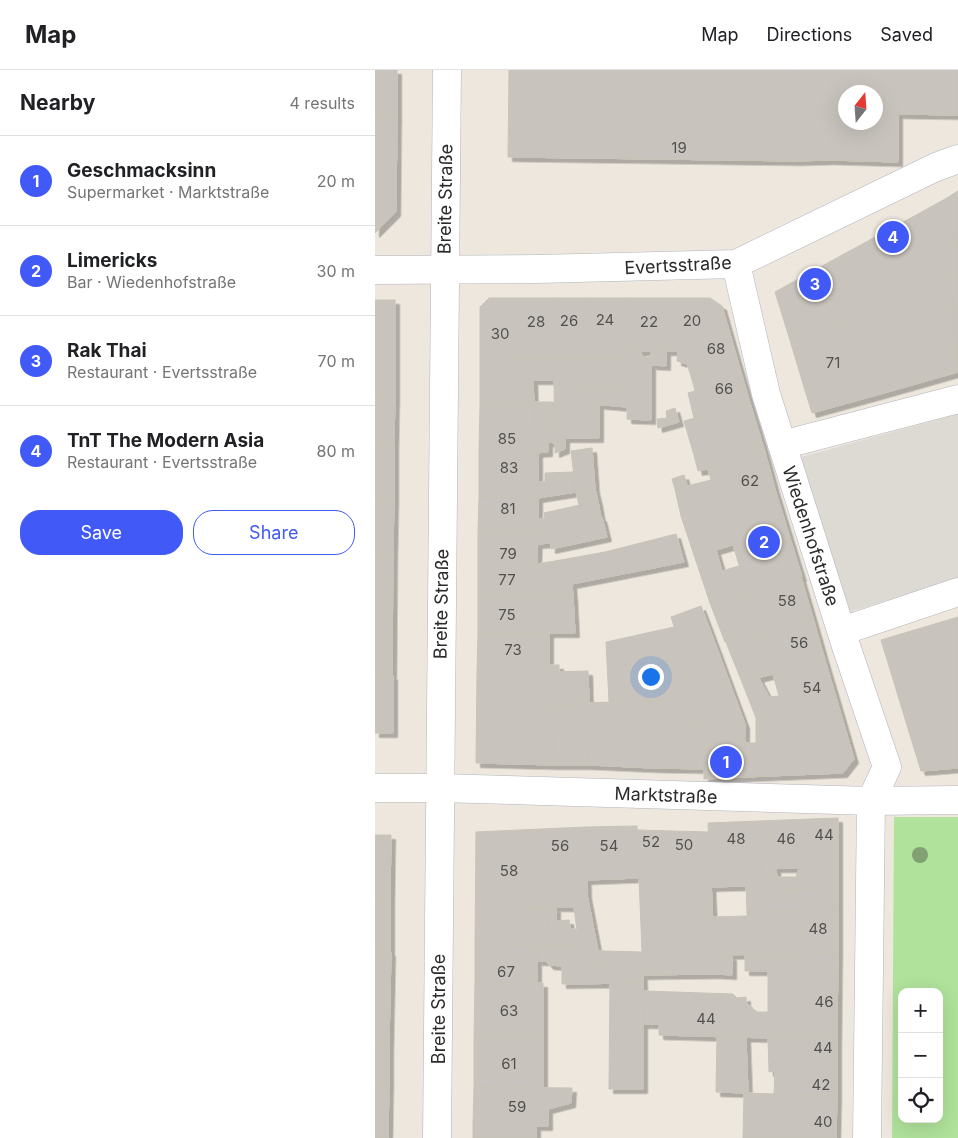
<!DOCTYPE html>
<html lang="en">
<head>
<meta charset="utf-8">
<style>
  :root { --surface:#fff; --page:#f6f6f6; --text:#202124; --muted:#757577; --line:#e0e0e0; --accent:#415af7 }
  body { margin:0; font-family:Inter,sans-serif; background:var(--page); color:var(--text) }
  .controls { position:absolute; right:15px; bottom:15px; display:grid; overflow:hidden; border-radius:10px; box-shadow:0 5px 20px #0002 }
  .controls button { width:45px; height:45px; display:grid; place-items:center; padding:0; border:0; border-bottom:1px solid var(--line); background:var(--surface); color:var(--text); font:25px sans-serif }
  .compass { position:absolute; left:463px; top:15px; width:45px; height:45px; border-radius:50%; background:var(--surface); box-shadow:0 5px 20px #0002; rotate:17deg }
  .you { position:absolute; left:275px; top:606px; width:18px; height:18px; margin:-12px; border:4px solid #fff; border-radius:50%; background:#1a73e8; box-shadow:0 0 0 8px #1a73e833 }
  .badge { display:grid; place-items:center; width:32px; height:32px; border-radius:50%; background:var(--accent); color:#fff; font-size:16px; font-weight:700 }
  .pin { position:absolute; translate:-50% -50%; border:2px solid #fff; box-shadow:0 1px 5px #0006 }
  .list { margin:0; padding:0; list-style:none }
  h2 { display:flex; justify-content:space-between; align-items:center; height:65px; margin:0; padding:0 20px; font-size:21px }
  h2 small { font-size:16px; font-weight:400; color:var(--muted) }
  .list li { display:grid; grid-template-columns:32px 1fr auto; gap:15px; align-items:center; box-sizing:border-box; height:90px; padding:0 20px; border-top:1px solid var(--line) }
  .list b { display:block; font-size:19px; white-space:nowrap }
  .list p { margin:0; font-size:16px; white-space:nowrap; color:var(--muted) }
  .list em { font-size:16px; font-style:normal; color:var(--muted) }
  .actions { display:flex; gap:10px; padding:15px 20px }
  .actions a { flex:1; padding:11px 0; border:1px solid var(--accent); border-radius:20px; text-align:center; font-size:18px; color:var(--accent) }
  .actions .main { background:var(--accent); color:#fff }
  .icon { flex:none; width:28px; height:28px; fill:none; stroke:currentColor; stroke-width:2; stroke-linecap:round; stroke-linejoin:round }
  .map { position:relative; flex:none; width:583px; height:1068px; overflow:hidden }
  header { display:flex; align-items:center; gap:30px; box-sizing:border-box; height:70px; padding:0 25px; background:var(--surface); border-bottom:1px solid var(--line) }
  header strong { font-size:24px }
  nav { display:flex; gap:28px; margin-inline-start:auto; font-size:18px }
  main { display:flex }
  aside { flex:1; background:var(--surface) }
  .map>svg:first-child { display:block }
  .green { fill:#b0e29b; fill-rule:evenodd }
  .plaza { fill:#dddad4 }
  .building { fill:#c8c4bd; stroke:#c8c3b7; fill-rule:evenodd; filter:url(#shadow) }
  .lines { fill:none; stroke-linecap:round; stroke-linejoin:round }
  .street-casing { stroke:#b1b3bf; stroke-width:29 }
  .street { stroke:#fff; stroke-width:28 }
  .tree { fill:#81a173 }
  .labels { text-anchor:middle; dominant-baseline:central; stroke-width:4; stroke-linejoin:round; paint-order:stroke }
  .number-label { font-size:15px; fill:#525150 }
  .street-label { font-size:18px; fill:#2b2b2b; stroke:#fff }
</style>
</head>
<body>
<header>
<strong>Map</strong>
<nav><a>Map</a><a>Directions</a><a>Saved</a></nav>
</header>
<main>
<aside>
<h2>Nearby<small>4 results</small></h2>
<ul class="list">
<li><span class="badge">1</span><div><b>Geschmacksinn</b><p>Supermarket · Marktstraße</p></div><em>20 m</em></li>
<li><span class="badge">2</span><div><b>Limericks</b><p>Bar · Wiedenhofstraße</p></div><em>30 m</em></li>
<li><span class="badge">3</span><div><b>Rak Thai</b><p>Restaurant · Evertsstraße</p></div><em>70 m</em></li>
<li><span class="badge">4</span><div><b>TnT The Modern Asia</b><p>Restaurant · Evertsstraße</p></div><em>80 m</em></li>
</ul>
<div class="actions"><a class="main">Save</a><a>Share</a></div>
</aside>
<div class="map">
<svg width="583" height="1068" viewBox="0 0 583 1068">
  <defs>
    <filter id="shadow"><feDropShadow dx="4.5" dy="4.5" stdDeviation="0" flood-color="#0004"/></filter>
  </defs>
  <rect width="100%" height="100%" fill="#ede7de"/>
  <path class="green" d="M519 747H583V1068H517ZM527 922H564V1049H527Z"/>
  <polygon class="plaza" points="583,344 583,508 471,543 426,387"/>
  <g class="building">
    <rect x="0" y="0" width="22" height="47"/>
    <polygon points="134,0 423,0 422,91 133,87"/>
    <polygon points="423,0 458,0 457,15 455,14 455,69 458,72 458,81 454,83 454,90 422,91"/>
    <path d="M458 0H583V45L523 44V92L454 90V83L458 81V72L455 69V14L457 15ZM470 22H500V52H470Z"/>
    <polygon points="0,47 22,47 21,142 0,163"/>
    <polygon points="583,121 583,178 575,155 570,129"/>
    <polygon points="570,129 575,155 583,178 583,236 578,235 576,217 571,208 576,206 543,144"/>
    <polygon points="543,144 576,206 571,208 576,217 578,234 583,302 541,314 536,256 512,202 509,204 493,171"/>
    <polygon points="493,171 509,204 512,202 536,256 541,314 502,325 489,267 471,272 466,251 483,246 469,184"/>
    <polygon points="469,184 483,246 414,267 400,222"/>
    <polygon points="114,228 144,228 144,289 127,289 127,335 105,335 105,237"/>
    <rect x="144" y="228" width="35" height="61"/>
    <rect x="179" y="228" width="38" height="61"/>
    <rect x="217" y="228" width="35" height="61"/>
    <rect x="252" y="228" width="41" height="53"/>
    <polygon points="293,228 335,228 347,236 363,292 331,300 331,302 316,306 312,294 302,291 303,281 293,281"/>
    <polygon points="0,230 20,230 20,327 0,328"/>
    <polygon points="578,235 583,236 583,298"/>
    <polygon points="466,251 471,272 420,287 414,267"/>
    <polygon points="489,267 496,298 429,317 420,287"/>
    <polygon points="252,281 266,281 267,287 276,287 276,350 252,349"/>
    <polygon points="276,281 291,281 291,296 277,295"/>
    <polygon points="127,289 144,289 143,335 127,335"/>
    <polygon points="144,289 179,289 179,310 158,310 159,335 143,335"/>
    <polygon points="179,289 217,289 217,316 179,315"/>
    <rect x="217" y="289" width="35" height="27"/>
    <polygon points="363,292 375,333 319,348 313,323 320,321 316,306 331,302 331,300"/>
    <polygon points="496,298 502,325 437,343 429,317"/>
    <polygon points="179,315 217,316 217,334 224,335 224,368 180,368"/>
    <polygon points="217,316 252,316 252,337 217,334"/>
    <polygon points="20,327 19,374 0,374 0,328"/>
    <rect x="160" y="332" width="10" height="22"/>
    <polygon points="170,332 179,332 179,355 170,354"/>
    <polygon points="375,333 390,382 333,399 328,382 319,385 309,351"/>
    <polygon points="105,335 160,335 159,383 104,381"/>
    <polygon points="300,338 304,352 283,358 282,349 292,348 291,341"/>
    <polygon points="160,354 179,355 180,373 173,372 173,382 159,383"/>
    <polygon points="180,368 190,368 190,379 180,383"/>
    <rect x="0" y="374" width="19" height="55"/>
    <polygon points="217,378 220,419 201,422 196,381"/>
    <polygon points="104,381 163,382 163,428 104,427"/>
    <polygon points="328,382 333,399 323,401 319,385"/>
    <polygon points="390,382 400,419 343,435 333,399"/>
    <polygon points="198,402 201,422 163,428 163,412 170,412 170,403"/>
    <polygon points="309,405 312,415 300,419 297,409"/>
    <polygon points="336,410 343,435 306,446 300,419"/>
    <polygon points="220,419 223,431 204,435 201,422"/>
    <polygon points="400,419 427,507 372,522 346,434"/>
    <polygon points="104,427 163,428 163,461 103,461"/>
    <polygon points="0,429 19,429 18,483 0,483"/>
    <polygon points="223,431 226,448 163,461 163,449 170,448 169,443"/>
    <polygon points="346,434 358,475 341,480 347,501 364,496 372,522 335,533 306,446"/>
    <polygon points="227,447 232,467 176,479 176,473 163,474 163,461"/>
    <polygon points="103,461 163,461 162,494 103,493"/>
    <polygon points="301,464 309,492 197,514 198,525 180,525 180,491 230,482"/>
    <polygon points="0,483 18,483 17,604 0,604"/>
    <polygon points="180,491 180,525 162,525 162,494"/>
    <polygon points="103,493 162,494 162,525 103,525"/>
    <polygon points="426,507 438,548 385,563 373,522"/>
    <polygon points="373,522 385,563 350,572 335,533"/>
    <polygon points="103,525 162,525 161,563 103,563"/>
    <polygon points="162,525 198,525 200,563 161,563"/>
    <polygon points="326,536 340,573 370,654 326,656 314,601 296,547"/>
    <polygon points="583,547 583,698 546,701 506,570"/>
    <polygon points="438,548 450,590 398,604 385,563"/>
    <polygon points="299,557 311,592 273,601 275,631 234,632 231,572"/>
    <polygon points="103,563 174,563 174,602 102,602"/>
    <polygon points="385,563 389,574 356,585 351,572"/>
    <polygon points="389,574 398,604 367,612 356,585"/>
    <polygon points="450,590 461,627 408,641 398,604"/>
    <polygon points="311,592 320,630 275,631 273,601"/>
    <rect x="174" y="595" width="10" height="7"/>
    <polygon points="213,601 214,633 177,635 174,602"/>
    <polygon points="102,602 174,602 179,695 101,693"/>
    <polygon points="0,604 18,605 18,663 0,663"/>
    <polygon points="384,608 394,627 404,626 408,641 381,648 367,612"/>
    <polygon points="461,627 479,689 468,703 370,707 370,673 381,673 381,665 397,666 397,644"/>
    <polygon points="320,630 327,657 276,658 275,631"/>
    <polygon points="275,631 278,698 213,695 212,661 208,661 206,633"/>
    <polygon points="177,635 206,635 208,661 212,661 213,695 179,695"/>
    <polygon points="397,644 397,666 381,665 381,648"/>
    <polygon points="370,654 370,707 329,709 330,656"/>
    <polygon points="326,656 330,656 330,699 278,698 276,658"/>
    <polygon points="463,748 463,818 412,819 412,807 433,807 433,796 436,795 436,749"/>
    <polygon points="436,749 436,795 433,796 433,807 421,807 424,798 401,798 402,807 412,807 412,819 387,820 384,751"/>
    <polygon points="384,751 387,820 463,818 463,840 372,842 371,816 336,817 333,753"/>
    <polygon points="262,756 264,808 212,810 211,757"/>
    <polygon points="211,757 212,824 223,881 229,881 231,893 206,893 199,837 170,837 166,759"/>
    <polygon points="166,759 170,837 153,838 153,851 155,851 155,875 100,874 101,762"/>
    <polygon points="262,760 334,762 340,904 268,905"/>
    <polygon points="0,765 16,765 15,830 0,830"/>
    <rect x="0" y="830" width="15" height="52"/>
    <polygon points="153,838 172,838 174,875 155,875 155,851 153,851"/>
    <polygon points="172,838 181,838 181,851 194,850 195,859 201,859 202,875 174,875"/>
    <polygon points="463,840 463,883 339,885 337,847 372,846 372,842"/>
    <polygon points="100,874 162,875 162,913 100,912"/>
    <polygon points="162,875 204,876 206,893 231,893 229,881 267,882 268,913 187,914 187,896 174,895 171,891 163,891"/>
    <polygon points="0,882 16,882 14,975 0,975"/>
    <polygon points="463,883 462,968 393,968 393,901 370,901 370,885"/>
    <polygon points="339,885 357,886 357,905 340,904"/>
    <polygon points="100,912 168,913 168,968 99,968"/>
    <polygon points="268,913 268,1019 234,1019 235,914"/>
    <polygon points="269,921 358,924 362,928 371,927 371,933 378,938 378,942 393,942 393,968 284,965 284,954 268,954"/>
    <polygon points="342,967 371,968 373,1023 341,1022"/>
    <polygon points="99,968 168,968 168,1018 99,1017"/>
    <polygon points="393,968 462,968 462,1026 399,1024 400,1001 394,1002"/>
    <rect x="0" y="975" width="14" height="38"/>
    <polygon points="0,1013 14,1013 13,1068 0,1068"/>
    <polygon points="99,1017 197,1018 196,1033 173,1039 173,1056 98,1055"/>
    <polygon points="369,1023 399,1024 398,1068 368,1068"/>
    <polygon points="399,1024 462,1026 461,1068 398,1068"/>
    <polygon points="98,1055 161,1056 161,1068 98,1068"/>
  </g>
  <g class="lines">
    <g class="street-casing">
      <g id="street">
        <polyline points="361,194 391,324 470,573 512,697 496,731 492,1068"/>
        <polyline points="0,200 162,199 361,194 561,97 583,89"/>
        <polyline points="407,375 583,329"/>
        <polyline points="467,561 583,522"/>
        <polyline points="0,718 65,718 496,731 583,730"/>
        <polyline points="62,1068 72,0"/>
      </g>
    </g>
    <use href="#street" class="street"/>
  </g>
  <circle class="tree" cx="545" cy="785" r="8"/>
  <g class="labels">
    <g class="number-label">
      <text x="304" y="77">19</text>
      <text x="230" y="249">24</text>
      <text x="194" y="250">26</text>
      <text x="317" y="250">20</text>
      <text x="161" y="251">28</text>
      <text x="274" y="251">22</text>
      <text x="125" y="263">30</text>
      <text x="341" y="278">68</text>
      <text x="458" y="292">71</text>
      <text x="349" y="318">66</text>
      <text x="132" y="368">85</text>
      <text x="134" y="397">83</text>
      <text x="375" y="410">62</text>
      <text x="133" y="438">81</text>
      <text x="133" y="483">79</text>
      <text x="132" y="509">77</text>
      <text x="412" y="530">58</text>
      <text x="132" y="544">75</text>
      <text x="424" y="572">56</text>
      <text x="138" y="579">73</text>
      <text x="437" y="617">54</text>
      <text x="449" y="764">44</text>
      <text x="361" y="768">48</text>
      <text x="411" y="768">46</text>
      <text x="276" y="771">52</text>
      <text x="309" y="774">50</text>
      <text x="185" y="775">56</text>
      <text x="234" y="775">54</text>
      <text x="134" y="800">58</text>
      <text x="443" y="858">48</text>
      <text x="131" y="901">67</text>
      <text x="449" y="931">46</text>
      <text x="134" y="940">63</text>
      <text x="331" y="948">44</text>
      <text x="448" y="977">44</text>
      <text x="134" y="993">61</text>
      <text x="446" y="1014">42</text>
      <text x="142" y="1036">59</text>
      <text x="448" y="1051">40</text>
    </g>
    <g class="street-label">
      <text transform="translate(70 129) rotate(-89)">Breite Straße</text>
      <text transform="translate(303 195) rotate(-3)">Evertsstraße</text>
      <text transform="translate(436 466) rotate(72)">Wiedenhofstraße</text>
      <text transform="translate(66 534) rotate(-89)">Breite Straße</text>
      <text transform="translate(291 725) rotate(2)">Marktstraße</text>
      <text transform="translate(63 939) rotate(-90)">Breite Straße</text>
    </g>
  </g>
</svg>
<div class="controls">
<button>+</button>
<button>−</button>
<button><svg class="icon" aria-label="locate" viewBox="0 0 24 24"><circle cx="12" cy="12" r="6"/><path d="M12 2v4M12 18v4M2 12h4M18 12h4"/></svg></button>
</div>
<svg class="compass" viewBox="-18 -18 36 36"><path d="M0-13l5 13h-10z" fill="#e53935"/><path d="M0 13l5-13h-10z" fill="#757577"/></svg>
<div class="you"></div>
<div class="pin badge" style="left:351px;top:692px">1</div>
<div class="pin badge" style="left:389px;top:472px">2</div>
<div class="pin badge" style="left:440px;top:214px">3</div>
<div class="pin badge" style="left:518px;top:167px">4</div>
</div>
</main>
</body>
</html>
